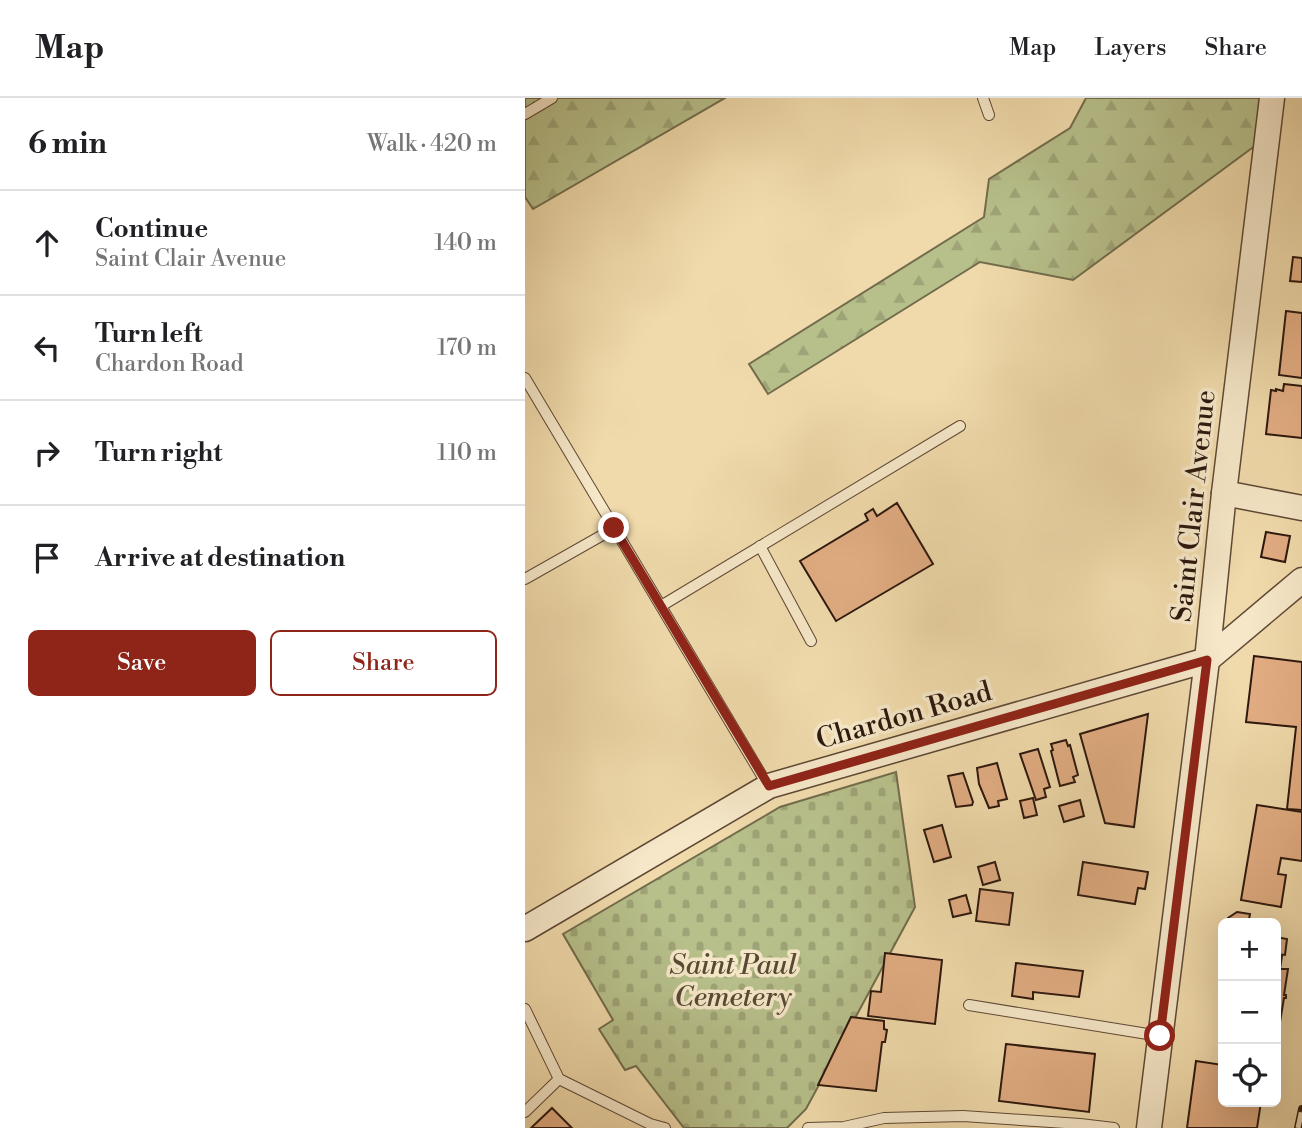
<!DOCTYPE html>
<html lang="en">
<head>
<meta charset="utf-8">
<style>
  :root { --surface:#fff; --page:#f6f6f6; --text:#202124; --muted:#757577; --line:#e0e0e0; --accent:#8f2418 }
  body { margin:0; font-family:"Libre Bodoni",serif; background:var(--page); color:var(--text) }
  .controls { position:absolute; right:21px; bottom:21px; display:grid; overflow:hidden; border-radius:10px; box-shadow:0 7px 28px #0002 }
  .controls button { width:63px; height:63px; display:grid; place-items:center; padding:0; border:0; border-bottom:2px solid var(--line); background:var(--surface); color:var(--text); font:35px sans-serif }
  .stop { position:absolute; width:21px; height:21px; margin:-16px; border:5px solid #8f2418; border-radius:50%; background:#fff }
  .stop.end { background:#8f2418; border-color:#fff; box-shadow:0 2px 7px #0008 }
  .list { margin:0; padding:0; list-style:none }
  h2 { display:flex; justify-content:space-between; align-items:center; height:91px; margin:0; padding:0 28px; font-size:30px }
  h2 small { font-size:23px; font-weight:400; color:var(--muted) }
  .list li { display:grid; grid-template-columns:46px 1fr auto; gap:21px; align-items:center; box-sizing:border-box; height:105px; padding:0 28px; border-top:2px solid var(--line) }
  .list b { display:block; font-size:26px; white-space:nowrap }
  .list p { margin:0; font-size:23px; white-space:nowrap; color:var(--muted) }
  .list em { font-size:23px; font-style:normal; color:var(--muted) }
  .actions { display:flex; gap:14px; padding:21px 28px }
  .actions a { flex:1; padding:16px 0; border:2px solid var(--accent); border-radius:10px; text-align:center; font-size:24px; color:var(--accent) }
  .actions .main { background:var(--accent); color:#fff }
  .icon { flex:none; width:38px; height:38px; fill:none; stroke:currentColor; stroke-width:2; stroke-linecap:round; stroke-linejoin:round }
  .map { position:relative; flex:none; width:777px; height:1030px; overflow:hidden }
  header { display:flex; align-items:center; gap:42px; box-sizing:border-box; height:98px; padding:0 35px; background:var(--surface); border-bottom:2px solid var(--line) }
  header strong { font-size:33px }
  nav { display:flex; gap:38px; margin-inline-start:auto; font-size:24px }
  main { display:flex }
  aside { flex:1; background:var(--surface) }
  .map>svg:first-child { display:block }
  .forest { fill:url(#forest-firs); stroke:#726c4c; stroke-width:2 }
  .cemetery { fill:url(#cemetery-stones); stroke:#726c4c; stroke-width:2 }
  .building { fill:#e2ad83; stroke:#2d180e; stroke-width:2 }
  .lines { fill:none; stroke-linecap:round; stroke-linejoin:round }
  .service-casing { stroke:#5e4835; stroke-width:12 }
  .tertiary-casing { stroke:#5e4835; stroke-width:27 }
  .service { stroke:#f5e7c8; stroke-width:10 }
  .tertiary { stroke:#f5e7c8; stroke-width:24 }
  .rail-casing { stroke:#2d180e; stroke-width:8 }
  .rail { stroke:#f5e7c8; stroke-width:5; stroke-dasharray:16; stroke-linecap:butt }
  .route { stroke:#8f2418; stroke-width:9 }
  .labels { text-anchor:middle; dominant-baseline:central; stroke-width:7; stroke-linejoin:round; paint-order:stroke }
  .street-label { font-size:28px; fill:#2d180e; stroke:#f5e7c8 }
  .park-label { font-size:28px; font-style:italic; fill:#564a34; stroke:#f5e7c8 }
</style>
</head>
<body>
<header>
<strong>Map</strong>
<nav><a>Map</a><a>Layers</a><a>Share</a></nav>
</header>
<main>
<aside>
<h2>6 min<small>Walk · 420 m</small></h2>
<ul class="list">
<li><svg class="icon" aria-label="ahead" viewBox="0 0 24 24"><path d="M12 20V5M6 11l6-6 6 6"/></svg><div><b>Continue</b><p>Saint Clair Avenue</p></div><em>140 m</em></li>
<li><svg class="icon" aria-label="left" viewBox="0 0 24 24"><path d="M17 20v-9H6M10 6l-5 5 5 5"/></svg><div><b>Turn left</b><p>Chardon Road</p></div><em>170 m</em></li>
<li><svg class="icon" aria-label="right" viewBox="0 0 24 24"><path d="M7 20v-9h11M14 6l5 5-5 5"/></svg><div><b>Turn right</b></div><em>110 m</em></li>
<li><svg class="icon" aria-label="arrive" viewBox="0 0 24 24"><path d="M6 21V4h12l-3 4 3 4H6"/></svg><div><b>Arrive at destination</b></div></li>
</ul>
<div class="actions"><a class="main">Save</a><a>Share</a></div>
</aside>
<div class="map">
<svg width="777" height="1030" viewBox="0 0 777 1030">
  <defs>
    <pattern id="forest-firs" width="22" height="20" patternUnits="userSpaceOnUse" patternTransform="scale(1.75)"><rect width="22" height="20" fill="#b7c08b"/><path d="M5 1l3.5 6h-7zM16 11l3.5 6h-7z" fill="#9ea477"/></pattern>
    <pattern id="cemetery-stones" width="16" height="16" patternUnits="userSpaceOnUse" patternTransform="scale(1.75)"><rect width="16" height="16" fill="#b7c08b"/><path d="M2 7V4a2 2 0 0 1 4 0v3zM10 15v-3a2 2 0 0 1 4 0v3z" fill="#9ea477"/></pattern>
  </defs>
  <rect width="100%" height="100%" fill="#f0daab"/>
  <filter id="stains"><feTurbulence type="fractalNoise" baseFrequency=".00286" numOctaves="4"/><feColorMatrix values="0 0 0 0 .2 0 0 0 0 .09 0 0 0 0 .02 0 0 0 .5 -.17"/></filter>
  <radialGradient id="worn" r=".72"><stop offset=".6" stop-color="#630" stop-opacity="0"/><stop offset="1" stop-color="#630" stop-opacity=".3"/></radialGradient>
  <g class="forest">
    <polygon points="0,0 200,0 8,111 0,99"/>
    <polygon points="561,0 747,0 742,39 548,182 455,164 243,296 224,266 459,119 464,81 545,30"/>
  </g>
  <polygon class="cemetery" points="371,674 390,809 281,1011 262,1030 159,1030 111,968 100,972 74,931 88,922 38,836 255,709"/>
  <g class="building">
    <polygon points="768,159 777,160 777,184 765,183"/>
    <polygon points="761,213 777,215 777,280 754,277"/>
    <polygon points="759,286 777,288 777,340 741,336 746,292 751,293 751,291 758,293"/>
    <polygon points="372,405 408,466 311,523 275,463 343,422 340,416 348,411 352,418"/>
    <polygon points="741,434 765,438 760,464 736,459"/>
    <polygon points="729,558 777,564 777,712 762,711 771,629 721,624"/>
    <polygon points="623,616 609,729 580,725 555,636"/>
    <polygon points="541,642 543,648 545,647 553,677 548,679 550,684 535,688 526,653 528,652 526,646"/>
    <polygon points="513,651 525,689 519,691 521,699 511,702 495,656"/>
    <polygon points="472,665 482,701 473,703 474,708 464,710 454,686 452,670"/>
    <polygon points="438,675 448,704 447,707 431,709 423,678"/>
    <polygon points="508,700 512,717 499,720 495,703"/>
    <polygon points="555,702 559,718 539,724 534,708"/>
    <polygon points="732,707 777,714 777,763 756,760 753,776 761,777 756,809 716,802"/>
    <polygon points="417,727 426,759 409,764 399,732"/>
    <polygon points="470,764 475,782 458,787 453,769"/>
    <polygon points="558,764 623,774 620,791 613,790 610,806 553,797"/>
    <polygon points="455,791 488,795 484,827 451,823"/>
    <polygon points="441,797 446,815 428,819 424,802"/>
    <polygon points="712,814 725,816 724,821 750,825 703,825 703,820"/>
    <polygon points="751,839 762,841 760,857 751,856"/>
    <polygon points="360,855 417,862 410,926 343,918 346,893 356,894"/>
    <polygon points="751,857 757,858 755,871 763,871 759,897 761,897 761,900 759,900 755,924 751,924"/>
    <polygon points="491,865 558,873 554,899 508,894 508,901 487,898"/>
    <polygon points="326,919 359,923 359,931 362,932 360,944 357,944 351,993 293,987"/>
    <polygon points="751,941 754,941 751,963"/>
    <polygon points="481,946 570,956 564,1014 474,1003"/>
    <polygon points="671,963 698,967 698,1004 736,1004 732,1030 662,1030"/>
    <polygon points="27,1010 47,1030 6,1030"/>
  </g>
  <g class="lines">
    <g class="service-casing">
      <g id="service">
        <polyline points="458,0 464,17"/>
        <polyline points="0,16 27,0"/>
        <polyline points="0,280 243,688"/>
        <polyline points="235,448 286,543"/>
        <polyline points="0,481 90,430"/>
        <polyline points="136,508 435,328"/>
        <polyline points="444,907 635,938"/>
        <polyline points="0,911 34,981 125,1026 140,1030"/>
        <polyline points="0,1014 34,981"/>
        <polyline points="283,1030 319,1029 359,1020 438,1018 555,1026 589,1030"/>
      </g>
    </g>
    <g class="tertiary-casing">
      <g id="tertiary">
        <polyline points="699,395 777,410"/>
        <polyline points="0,831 244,688 682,562 777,482"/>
        <polyline points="624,1030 682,562 699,395 747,0"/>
      </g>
    </g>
    <use href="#service" class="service"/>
    <use href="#tertiary" class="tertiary"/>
    <g class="rail-casing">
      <polyline id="rail" points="773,1030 777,1011"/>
    </g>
    <use href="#rail" class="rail"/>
  </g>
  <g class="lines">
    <polyline class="route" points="89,430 244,688 682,562 635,938"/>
  </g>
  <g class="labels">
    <g class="street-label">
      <text transform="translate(669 408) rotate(-84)">Saint Clair Avenue</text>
      <text transform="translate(379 618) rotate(-16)">Chardon Road</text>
    </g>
    <g class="park-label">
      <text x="208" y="867">Saint Paul<tspan x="208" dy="32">Cemetery</tspan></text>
    </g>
  </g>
  <rect width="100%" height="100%" filter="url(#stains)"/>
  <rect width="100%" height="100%" fill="url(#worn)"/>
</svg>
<div class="controls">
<button>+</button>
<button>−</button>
<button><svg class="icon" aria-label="locate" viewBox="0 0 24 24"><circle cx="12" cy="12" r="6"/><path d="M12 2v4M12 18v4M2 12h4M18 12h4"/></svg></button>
</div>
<div class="stop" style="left:635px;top:938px"></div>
<div class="stop end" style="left:89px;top:430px"></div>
</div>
</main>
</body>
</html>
